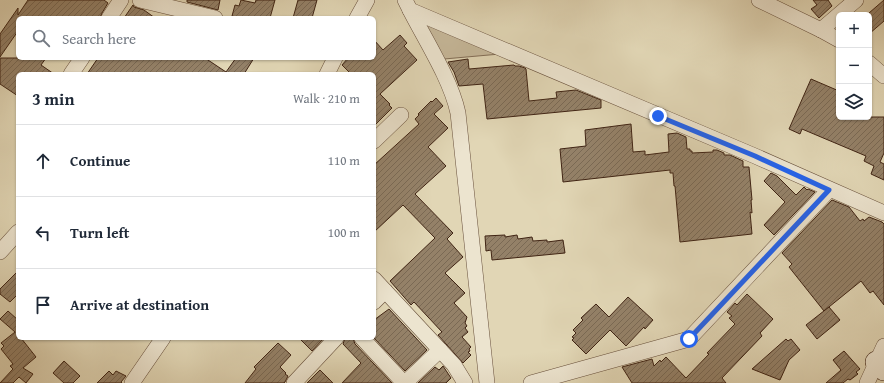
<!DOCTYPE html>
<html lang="en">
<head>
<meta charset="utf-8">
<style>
  :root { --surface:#fff; --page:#f6f6f7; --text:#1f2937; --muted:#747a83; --line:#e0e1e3 }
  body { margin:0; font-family:"Gentium Book Plus",serif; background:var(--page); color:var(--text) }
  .controls { position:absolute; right:12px; top:12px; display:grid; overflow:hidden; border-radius:6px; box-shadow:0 1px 3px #0004 }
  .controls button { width:36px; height:36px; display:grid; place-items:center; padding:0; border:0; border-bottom:1px solid var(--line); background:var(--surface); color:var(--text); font:20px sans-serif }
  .stop { position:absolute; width:12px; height:12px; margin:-9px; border:3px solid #2563eb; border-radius:50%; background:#fff }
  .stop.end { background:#2563eb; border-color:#fff; box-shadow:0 1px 4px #0008 }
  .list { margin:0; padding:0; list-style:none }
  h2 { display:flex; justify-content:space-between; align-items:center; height:52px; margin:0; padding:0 16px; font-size:17px }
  h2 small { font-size:13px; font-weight:400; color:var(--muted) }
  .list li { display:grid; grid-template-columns:26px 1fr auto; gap:12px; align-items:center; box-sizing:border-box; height:72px; padding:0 16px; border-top:1px solid var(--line) }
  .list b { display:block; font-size:15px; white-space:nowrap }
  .list em { font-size:13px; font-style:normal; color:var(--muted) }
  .icon { flex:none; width:22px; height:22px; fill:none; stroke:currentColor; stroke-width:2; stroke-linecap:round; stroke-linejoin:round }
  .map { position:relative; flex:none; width:884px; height:383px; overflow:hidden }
  .search { position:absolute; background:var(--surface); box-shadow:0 1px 3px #0004; left:16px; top:16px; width:360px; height:44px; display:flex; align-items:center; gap:10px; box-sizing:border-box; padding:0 14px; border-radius:6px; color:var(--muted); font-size:15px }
  .panel { position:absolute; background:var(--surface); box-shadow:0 1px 3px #0004; left:16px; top:72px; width:360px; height:268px; border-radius:6px }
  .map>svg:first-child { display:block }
  .green { fill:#c6b89a; stroke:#836e57 }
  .building { fill:url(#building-hatch); stroke:#402414 }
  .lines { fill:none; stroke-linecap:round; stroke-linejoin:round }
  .street-casing { stroke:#68503c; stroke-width:16 }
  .secondary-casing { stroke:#402414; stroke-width:22 }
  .street { stroke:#ece4cf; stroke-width:15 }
  .secondary { stroke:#ece4cf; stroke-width:21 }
  .route { stroke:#2563eb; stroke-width:5 }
</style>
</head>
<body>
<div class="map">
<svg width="884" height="383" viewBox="0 0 884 383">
  <defs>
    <pattern id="building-hatch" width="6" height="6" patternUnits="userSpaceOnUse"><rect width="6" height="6" fill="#948168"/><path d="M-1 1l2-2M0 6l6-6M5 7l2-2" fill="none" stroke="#7a6954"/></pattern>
  </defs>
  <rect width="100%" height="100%" fill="#e1d6b5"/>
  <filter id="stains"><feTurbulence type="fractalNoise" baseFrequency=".005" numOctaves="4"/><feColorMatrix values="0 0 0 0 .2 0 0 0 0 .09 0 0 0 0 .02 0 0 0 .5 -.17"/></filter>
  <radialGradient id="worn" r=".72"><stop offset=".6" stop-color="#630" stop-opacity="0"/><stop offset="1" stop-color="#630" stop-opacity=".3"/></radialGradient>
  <polygon class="green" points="423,20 500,54 444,59"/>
  <g class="building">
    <polygon points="28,0 104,0 108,3 102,13 100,18 18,18 18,31 0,57 0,34 18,8 18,15"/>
    <polygon points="187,0 220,0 218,10 187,2"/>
    <polygon points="241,0 255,3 256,0 275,0 270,18 240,18 232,16 235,5 239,6"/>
    <polygon points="298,0 317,0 312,18 293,18"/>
    <polygon points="813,0 828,0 832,6 819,18 811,9 817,5"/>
    <polygon points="884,0 884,21 869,34 869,13"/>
    <polygon points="133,5 134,7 144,10 155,18 124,18"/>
    <polygon points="400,35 407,43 404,46 417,60 380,94 390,104 389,105 392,108 374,126 374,74 351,74 342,65 348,58 374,58 374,40 383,50"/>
    <polygon points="0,58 46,58 41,65 54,74 18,74 18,96 0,84"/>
    <polygon points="98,58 205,58 226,72 236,58 254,58 244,74 87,74"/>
    <polygon points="468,59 469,69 514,65 515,66 519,66 525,68 526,69 529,101 557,98 556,92 576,90 601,100 601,108 487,119 483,84 459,86 454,72 448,62"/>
    <polygon points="811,79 839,91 839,117 884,117 884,153 880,162 884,164 884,180 871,174 874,166 864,161 866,156 802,129 800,134 789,129"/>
    <polygon points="436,98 443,106 434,114 448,128 428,147 446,166 415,194 453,233 447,239 463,257 445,273 465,293 454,303 467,317 465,323 467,326 465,328 468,332 462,337 471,347 469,349 470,351 468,352 471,355 463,363 438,335 442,332 414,302 411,305 390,281 435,238 403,205 374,232 374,165 419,124 415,119 419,115 418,114 431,101 432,102"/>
    <polygon points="631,124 633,152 645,151 645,155 669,152 668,134 677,133 686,137 687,149 690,149 690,151 692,151 692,153 713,152 713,150 717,150 724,153 724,155 730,155 743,161 743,167 749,167 752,200 751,200 752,213 750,212 752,234 680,242 675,186 674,186 673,173 670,173 670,170 563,182 560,149 586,146 585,130"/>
    <polygon points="771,173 777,176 796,195 804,187 807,190 808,189 815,192 774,235 764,225 785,202 764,181"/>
    <polygon points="832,200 849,207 860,221 863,219 864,221 869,217 882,222 884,224 884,305 873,291 870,293 861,281 824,311 789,267 792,264 782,253"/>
    <polygon points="505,235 505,237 517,235 518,239 532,237 533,241 547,240 547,242 563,240 565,253 492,260 491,250 486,251 485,236"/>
    <polygon points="18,271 18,294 10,302 0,294 0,289"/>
    <polygon points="747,294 773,319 760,333 762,336 722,378 726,383 632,383 622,367 652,359 654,366 660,360 661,362 666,357 686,378 709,354 707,353 735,324 729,318 732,316 727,312 735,303 737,305"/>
    <polygon points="628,297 653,320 645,329 644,327 626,346 610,330 586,354 572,340 574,338 572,337 576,333 573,330 583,320 581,318 596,304 609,317"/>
    <polygon points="829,307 840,320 817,339 806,325"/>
    <polygon points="389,309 427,350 405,371 374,338 374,320"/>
    <polygon points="8,311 18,320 18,338 21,338 36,357 23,368 33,374 26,383 19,377 13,383 0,383 13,369 10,366 13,364 1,349 4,346 1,343 15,332 0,319"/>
    <polygon points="299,338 324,338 312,351"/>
    <polygon points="345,338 353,338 355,344 392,383 342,383 361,363 343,344"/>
    <polygon points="786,339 788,341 791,339 800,350 789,360 780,380 752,369"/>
    <polygon points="278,343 291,355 280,367 286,373 285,374 288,376 285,382 284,383 245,383 256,369 254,367"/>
    <polygon points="844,351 860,369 856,372 858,374 850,380 848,379 843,383 826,383 841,370 833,360"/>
    <polygon points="64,361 80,376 73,383 64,383 53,373"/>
    <polygon points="443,366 451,378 446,383 418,383 435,367 439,370"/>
    <polygon points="320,370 333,383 307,383"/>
    <polygon points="109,371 113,375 116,371 126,376 121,382 122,383 97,383"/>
  </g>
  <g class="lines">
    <g class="street-casing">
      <g id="street">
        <polyline points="140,0 215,18"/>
        <polyline points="405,0 410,10 755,156 884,213"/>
        <polyline points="759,0 821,30 839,40"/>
        <path d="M410 10C426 41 451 80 458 113L487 383"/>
        <polyline points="109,18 121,0"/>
        <polyline points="357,18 367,0"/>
        <polyline points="821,30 856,0"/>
        <polyline points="869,63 884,76"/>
        <polyline points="71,74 82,58"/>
        <polyline points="327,74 335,58"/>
        <polyline points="374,141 401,115"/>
        <polyline points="0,252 18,232"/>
        <polyline points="374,279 454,365 465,383"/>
        <polyline points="374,302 385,291"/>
        <polyline points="362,338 404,383"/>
        <polyline points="132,383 163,338"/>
        <polyline points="294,383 336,338"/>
        <polyline points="405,383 440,350"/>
        <polyline points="531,383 689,339 829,190"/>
        <polyline points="867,383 884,346"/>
      </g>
    </g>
    <g class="secondary-casing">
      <polyline id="secondary" points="876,362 884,370"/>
    </g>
    <use href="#street" class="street"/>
    <use href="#secondary" class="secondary"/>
  </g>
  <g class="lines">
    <polyline class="route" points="658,116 755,156 829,190 689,339"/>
  </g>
  <rect width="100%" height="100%" filter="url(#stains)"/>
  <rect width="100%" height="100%" fill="url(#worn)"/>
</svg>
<div class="controls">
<button>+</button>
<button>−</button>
<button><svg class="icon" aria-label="layers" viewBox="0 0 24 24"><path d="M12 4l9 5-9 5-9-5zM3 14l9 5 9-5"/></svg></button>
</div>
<div class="stop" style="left:689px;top:339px"></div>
<div class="stop end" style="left:658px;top:116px"></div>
<div class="search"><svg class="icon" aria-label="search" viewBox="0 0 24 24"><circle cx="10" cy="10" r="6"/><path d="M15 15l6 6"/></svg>Search here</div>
<section class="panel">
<h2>3 min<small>Walk · 210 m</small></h2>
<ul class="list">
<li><svg class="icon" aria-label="ahead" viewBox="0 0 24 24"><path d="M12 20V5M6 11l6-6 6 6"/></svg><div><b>Continue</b></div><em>110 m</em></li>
<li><svg class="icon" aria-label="left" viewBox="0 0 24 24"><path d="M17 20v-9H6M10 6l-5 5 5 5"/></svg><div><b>Turn left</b></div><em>100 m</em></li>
<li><svg class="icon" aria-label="arrive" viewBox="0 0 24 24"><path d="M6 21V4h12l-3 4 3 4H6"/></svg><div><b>Arrive at destination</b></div></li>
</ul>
</section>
</div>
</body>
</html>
